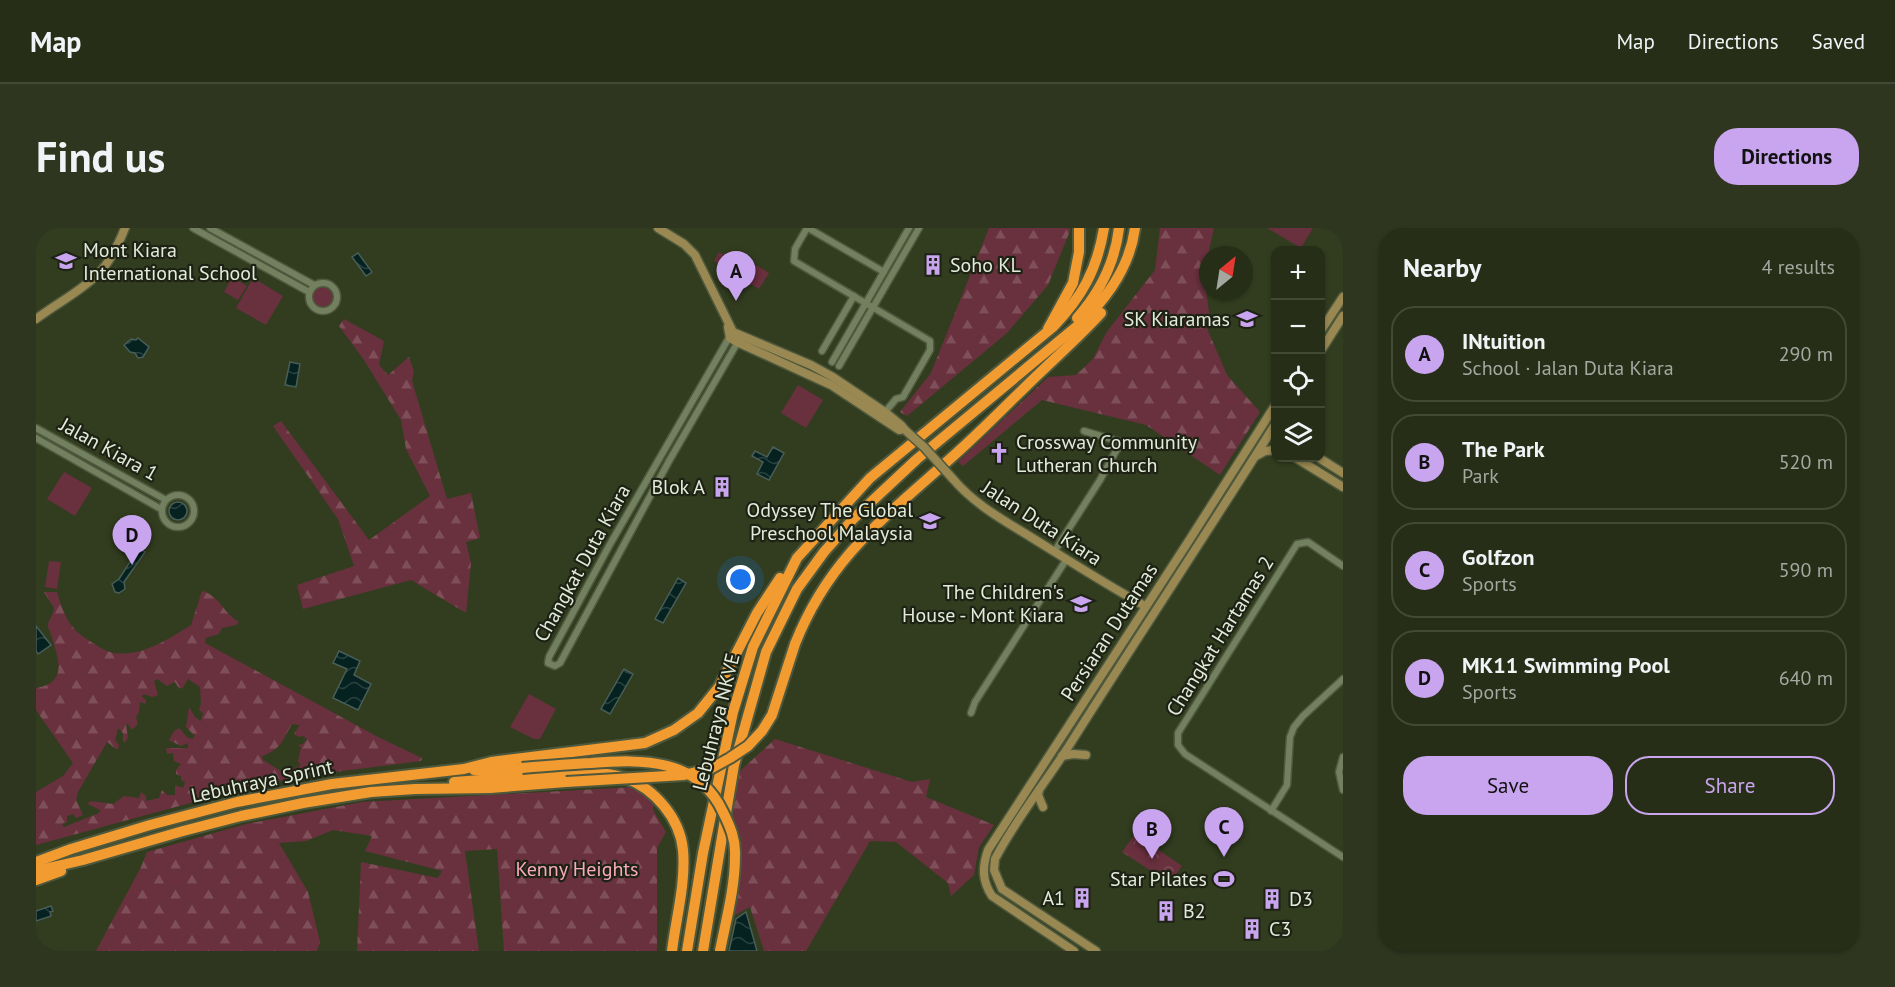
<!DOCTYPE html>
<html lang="en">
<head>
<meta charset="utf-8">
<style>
  :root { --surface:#262e17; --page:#2e3620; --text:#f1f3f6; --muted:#a4a8a1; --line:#424a36; --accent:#c8a5ee }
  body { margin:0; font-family:"PT Sans",sans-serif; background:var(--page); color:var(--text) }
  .controls { position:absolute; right:18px; top:18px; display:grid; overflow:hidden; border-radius:12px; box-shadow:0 2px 4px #0004 }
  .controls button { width:54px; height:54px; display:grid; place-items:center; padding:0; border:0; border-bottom:2px solid var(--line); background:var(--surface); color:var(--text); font:30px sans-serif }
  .compass { position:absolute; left:1163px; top:18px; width:54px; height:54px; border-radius:50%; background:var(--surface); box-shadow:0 2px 4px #0004; rotate:30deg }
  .you { position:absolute; left:705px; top:352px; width:21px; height:21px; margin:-15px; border:4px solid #fff; border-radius:50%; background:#1a73e8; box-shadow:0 0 0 9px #1a73e833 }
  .badge { display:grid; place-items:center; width:39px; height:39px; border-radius:50%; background:var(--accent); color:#111; font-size:20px; font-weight:700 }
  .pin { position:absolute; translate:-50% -50px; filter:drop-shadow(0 2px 3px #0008) }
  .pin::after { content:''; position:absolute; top:32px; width:21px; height:18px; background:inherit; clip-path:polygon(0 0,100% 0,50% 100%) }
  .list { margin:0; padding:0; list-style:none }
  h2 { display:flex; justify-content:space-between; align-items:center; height:78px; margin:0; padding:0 24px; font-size:26px }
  h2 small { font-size:20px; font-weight:400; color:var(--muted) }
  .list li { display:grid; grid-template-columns:39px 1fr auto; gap:18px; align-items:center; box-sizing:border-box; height:96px; margin:0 12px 12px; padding:0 12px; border:2px solid var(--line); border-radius:24px }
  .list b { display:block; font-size:22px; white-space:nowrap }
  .list p { margin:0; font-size:20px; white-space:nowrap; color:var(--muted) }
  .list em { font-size:20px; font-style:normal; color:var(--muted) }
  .actions { display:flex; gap:12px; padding:18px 24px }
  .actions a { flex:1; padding:14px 0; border:2px solid var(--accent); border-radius:24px; text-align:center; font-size:21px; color:var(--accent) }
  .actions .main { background:var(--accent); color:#111 }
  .icon { flex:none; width:33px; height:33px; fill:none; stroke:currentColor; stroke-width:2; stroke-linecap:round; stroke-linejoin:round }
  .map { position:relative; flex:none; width:1307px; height:723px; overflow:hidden; border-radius:24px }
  header { display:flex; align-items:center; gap:36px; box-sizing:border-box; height:84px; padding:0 30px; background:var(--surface); border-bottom:2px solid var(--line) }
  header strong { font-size:28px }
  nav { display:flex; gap:33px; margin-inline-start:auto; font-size:21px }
  .intro { display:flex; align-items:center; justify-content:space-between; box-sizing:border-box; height:144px; padding:0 36px }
  h1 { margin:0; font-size:42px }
  .button { padding:15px 27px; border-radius:24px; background:var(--accent); color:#111; font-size:21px; font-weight:700 }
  main { display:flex; gap:36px; padding:0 36px }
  aside { flex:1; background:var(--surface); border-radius:24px; box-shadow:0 2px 4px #0004 }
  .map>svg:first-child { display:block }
  .green { fill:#69303e }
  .forest { fill:url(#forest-firs); fill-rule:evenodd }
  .park { fill:url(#park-crowns) }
  .water { fill:url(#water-waves); stroke:#485e58; stroke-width:1.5 }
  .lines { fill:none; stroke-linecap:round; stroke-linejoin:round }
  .street-casing { stroke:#4e583d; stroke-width:9 }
  .secondary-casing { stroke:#4e583d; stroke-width:11 }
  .highway-casing { stroke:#4e583d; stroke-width:14 }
  .street { stroke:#73805f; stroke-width:6 }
  .secondary { stroke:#998851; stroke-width:8 }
  .highway { stroke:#f29b30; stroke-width:10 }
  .secondary-bridge-casing { stroke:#4e583d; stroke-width:11; stroke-linecap:butt }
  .highway-bridge-casing { stroke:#4e583d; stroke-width:14; stroke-linecap:butt }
  .secondary-bridge { stroke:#998851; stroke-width:8 }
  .highway-bridge { stroke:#f29b30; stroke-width:10 }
  .labels { text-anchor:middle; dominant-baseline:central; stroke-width:4.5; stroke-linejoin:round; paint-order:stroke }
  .poi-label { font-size:20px; fill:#e3ebd9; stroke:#1d2215; text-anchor:start }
  .street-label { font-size:20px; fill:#e3ebd9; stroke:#1d2215 }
  .park-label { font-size:20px; fill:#f9abbb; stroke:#1d2215 }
</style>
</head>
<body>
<header>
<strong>Map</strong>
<nav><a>Map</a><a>Directions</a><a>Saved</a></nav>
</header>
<div class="intro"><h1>Find us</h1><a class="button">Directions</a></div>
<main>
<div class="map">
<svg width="1307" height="723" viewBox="0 0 1307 723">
  <defs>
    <pattern id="forest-firs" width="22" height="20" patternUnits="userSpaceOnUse" patternTransform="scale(1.5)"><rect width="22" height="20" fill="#69303e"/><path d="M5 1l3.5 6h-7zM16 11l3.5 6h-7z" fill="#7e4e59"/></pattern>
    <pattern id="park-crowns" width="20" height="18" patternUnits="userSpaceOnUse" patternTransform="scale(1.5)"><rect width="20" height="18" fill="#69303e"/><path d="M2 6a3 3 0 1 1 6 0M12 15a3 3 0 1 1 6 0" fill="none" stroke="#7e4e59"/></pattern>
    <pattern id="water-waves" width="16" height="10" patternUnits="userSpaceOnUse" patternTransform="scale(1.5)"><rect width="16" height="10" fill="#052220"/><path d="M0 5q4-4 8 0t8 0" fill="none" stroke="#294240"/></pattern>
  </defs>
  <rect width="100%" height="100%" fill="#323d1f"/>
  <g class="green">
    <polygon points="1231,0 1277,0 1265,20"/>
    <polygon points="683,24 698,33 693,42 678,33"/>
    <polygon points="703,27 733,45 723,61 694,43"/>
    <polygon points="196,49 211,58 202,72 188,64"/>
    <polygon points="217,50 247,68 230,97 200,80"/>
    <circle cx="287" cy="69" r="10"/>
    <polygon points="762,157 787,172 770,200 745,185"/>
    <polygon points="28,244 56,260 39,288 11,271"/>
    <polygon points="13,333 25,334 21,361 9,359"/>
    <polygon points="493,466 520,481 504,511 498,511 474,499"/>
  </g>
  <g class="forest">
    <polygon points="953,0 1034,0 1034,3 1012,57 971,105 871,188 864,184 895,145"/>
    <polygon points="1124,0 1178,0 1172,27 1169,57 1174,90 1170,98 1191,147 1224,184 1184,247 1110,197 1006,172 927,238 922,234 1012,149 1040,147 1057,131 1070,105 1119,42"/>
    <polygon points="308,91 348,113 343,137 352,147 373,129 378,143 376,153 411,271 435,265 444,310 430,314 435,335 430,385 375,352 267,381 261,357 318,338 302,291 237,198 245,193 333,312 394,268 370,221 365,192 328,132 303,98"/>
    <path d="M166 363C184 368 186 384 203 394L200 397 186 400 183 406 170 410 169 415 342 509 386 530 385 533 275 547 213 559 0 617V564L27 548 37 535 0 482V460C33 455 22 429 15 407 15 406 12 399 12 398 12 392 18 386 18 380L8 364H21C29 390 33 401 57 415 63 419 71 424 78 425 106 429 133 411 155 397ZM121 451 131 458 139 454 142 459 146 461 152 451 164 459 165 476 163 482 167 485 165 493 159 489 153 479 150 499 159 508 156 511 151 509 143 500 138 503 133 512 145 518 152 515V520H130L131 526 137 525 138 533 145 536 140 542V546L145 548V552L149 554 147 560 139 557V567H131L126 562 123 570 110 573V568L105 564 103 570 88 568 77 576 54 573 52 576 64 582 63 585 28 599 26 596 31 594V588L37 586 40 590 47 587 40 572 42 564 71 514 80 521H82L83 517 79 512 82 500 87 505V513L88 515 92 510 90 497 92 496 96 502 102 496 100 489 103 484 104 474 110 476V472L106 469 107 466 117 469 122 467 118 453ZM256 496 264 497 258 506 263 509 267 508 271 511 267 516 262 517 265 519 262 534 265 536 262 539 245 543 227 532 226 528C246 521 246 512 256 496Z"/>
    <polygon points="739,511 876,554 894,551 890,569 958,597 943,619 938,647 915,668 912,655 860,614 834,613 770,723 728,723 714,679 697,688 705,610 696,589 703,544"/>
    <polygon points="598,559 618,575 617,582 630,604 621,620 621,723 468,723 461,621 429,623 443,723 321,723 325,634 402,650 406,643 329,623 336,608 297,602 270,613 243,615 272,664 284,714 281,723 60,723 105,639 111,624 210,596 326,574"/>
  </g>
  <polygon class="park" points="1099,606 1146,638 1134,655 1086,624"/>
  <g class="water">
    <polygon points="322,25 336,44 330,48 316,29"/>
    <polygon points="102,110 113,119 107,129 102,130 99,125 94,124 88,117 95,111 100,112"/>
    <polygon points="254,134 264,136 260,159 249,157"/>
    <polygon points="737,219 748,225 733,252 721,246 727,234 716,228 719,223 731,229"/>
    <circle cx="142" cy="283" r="9"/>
    <polygon points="103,320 109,324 88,354 89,361 83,365 79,364 76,356 83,351"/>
    <polygon points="642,350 650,355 627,395 619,391"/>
    <polygon points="0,398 15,417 2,426 0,423"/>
    <polygon points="303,423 324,433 318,447 335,456 322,482 297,470 311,441 297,435"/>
    <polygon points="588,441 597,446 574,486 565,481"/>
    <polygon points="15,678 17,683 14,684 15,688 0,693 0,683"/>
    <polygon points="710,684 721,723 693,723 700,691"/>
  </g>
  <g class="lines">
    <g class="street-casing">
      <g id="street">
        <polyline points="157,0 273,64"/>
        <polyline points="174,0 278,57"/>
        <polyline points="771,0 759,21 758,33 894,113 894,122 867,169 860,171 849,184"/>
        <polyline points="772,0 848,44"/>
        <circle cx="287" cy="69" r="14"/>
        <polyline points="694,108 573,318 513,429 512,435 519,438 524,435 633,233 703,112"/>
        <polyline points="786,123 818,68"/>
        <polyline points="796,134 873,0"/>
        <polyline points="803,138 883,0"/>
        <polyline points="0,200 130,272"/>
        <polyline points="0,210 125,281"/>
        <circle cx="142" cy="283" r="16"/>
        <polyline points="1018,324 1064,252 1085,214 1048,203"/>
        <polyline points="1307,338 1272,314 1261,316 1142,505 1142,517 1149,526 1307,629"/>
        <polyline points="935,485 939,474 1030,332"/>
        <polyline points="1307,529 1303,544 1307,562"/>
        <polyline points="1235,583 1251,557 1254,509 1258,499 1267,488 1307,451"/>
      </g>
    </g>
    <g class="secondary-casing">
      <g id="secondary">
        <polyline points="622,0 648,16 659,27 697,104 775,137 797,149 849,184 865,197 869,202"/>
        <path d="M0 91C21 75 46 63 64 44 75 32 83 15 89 0"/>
        <polyline points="692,99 694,110 701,114 795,157 863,202 869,202"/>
        <polyline points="1284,104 1307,69"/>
        <polyline points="1284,124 1307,88"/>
        <polyline points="1220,228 1229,223 1240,222"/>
        <polyline points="1260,230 1307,259"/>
        <polyline points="1283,230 1307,245"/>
        <path d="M917 251C939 277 969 293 998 311 1035 334 1071 357 1109 378"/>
        <polyline points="1026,528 1037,526 1050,527"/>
        <polyline points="1003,562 1002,567 1007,579"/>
        <path d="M1038 723 956 668C946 653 946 639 952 622L1154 311 1240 176"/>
        <path d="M1060 723 966 661 958 642 959 631C981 589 1011 553 1036 513 1103 407 1173 302 1240 195"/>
      </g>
    </g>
    <g class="highway-casing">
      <g id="highway">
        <path d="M1041 90C1064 64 1079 35 1083 0"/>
        <polyline points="1012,101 1037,55 1043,24 1043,0"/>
        <path d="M759 416C793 330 848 290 915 230 948 201 978 169 1010 139 1029 121 1048 104 1065 85"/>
        <polyline points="438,542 452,543 486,540"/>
        <path d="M418 554 552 544C564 545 577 546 589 550 618 560 644 590 647 622 650 655 640 690 636 723"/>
        <polyline points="0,634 35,621 114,597 201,574 296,556 428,541 455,534 609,515 638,502 662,485 683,459 721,385 744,350"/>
        <polyline points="0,643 47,632 147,603 205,588 267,575 335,564 379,561 454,560 530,554"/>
        <polyline points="0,652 25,643"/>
        <path d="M651 723 667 625 697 484 717 419 761 330 834 250 1017 99C1046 69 1061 42 1068 0"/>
        <path d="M667 723 698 537 730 424 761 361 788 324 818 290 881 231 1046 94C1073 68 1094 38 1099 0"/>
      </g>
    </g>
    <use href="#street" class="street"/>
    <use href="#secondary" class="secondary"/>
    <use href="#highway" class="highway"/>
    <g class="secondary-bridge-casing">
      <polyline id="secondary-bridge" points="869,202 888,219 917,251"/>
    </g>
    <g class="highway-bridge-casing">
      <g id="highway-bridge">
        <path d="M486 540C509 538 532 536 555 535 606 531 662 530 687 584 694 598 700 612 699 628 699 660 690 692 684 723"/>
        <polyline points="530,554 648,547 676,540 694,530 712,518 726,503 736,487 759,416"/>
      </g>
    </g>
    <use href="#secondary-bridge" class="secondary-bridge"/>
    <use href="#highway-bridge" class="highway-bridge"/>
  </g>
  <defs>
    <g id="school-bare" transform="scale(1.62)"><path d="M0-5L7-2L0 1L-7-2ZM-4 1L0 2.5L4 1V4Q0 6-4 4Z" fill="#c8a5ee" stroke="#1d2215" stroke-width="2.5" paint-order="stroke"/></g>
    <g id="building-bare" transform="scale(1.62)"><path d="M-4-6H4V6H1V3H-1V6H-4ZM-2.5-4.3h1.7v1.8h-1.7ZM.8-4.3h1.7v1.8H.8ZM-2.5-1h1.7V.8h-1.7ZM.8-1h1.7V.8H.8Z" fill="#c8a5ee" stroke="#1d2215" stroke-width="2.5" paint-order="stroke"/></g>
    <g id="church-bare" transform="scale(1.62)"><path d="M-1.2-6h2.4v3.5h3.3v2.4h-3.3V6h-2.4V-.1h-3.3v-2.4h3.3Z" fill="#c8a5ee" stroke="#1d2215" stroke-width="2.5" paint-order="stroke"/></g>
    <g id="stadium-bare" transform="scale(1.62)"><path d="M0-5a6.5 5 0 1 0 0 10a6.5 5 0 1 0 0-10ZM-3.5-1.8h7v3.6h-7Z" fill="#c8a5ee" stroke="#1d2215" stroke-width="2.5" paint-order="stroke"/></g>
  </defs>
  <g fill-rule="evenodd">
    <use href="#school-bare" x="30" y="33"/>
    <use href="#building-bare" x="897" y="37"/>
    <use href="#school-bare" x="1211" y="91"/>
    <use href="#church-bare" x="963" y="225"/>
    <use href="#building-bare" x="686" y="259"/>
    <use href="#school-bare" x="894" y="293"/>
    <use href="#school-bare" x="1045" y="376"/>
    <use href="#stadium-bare" x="1188" y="651"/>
    <use href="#building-bare" x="1046" y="670"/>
    <use href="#building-bare" x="1236" y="671"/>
    <use href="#building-bare" x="1130" y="683"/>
    <use href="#building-bare" x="1216" y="701"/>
  </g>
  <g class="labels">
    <g class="poi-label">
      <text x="47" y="22">Mont Kiara<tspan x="47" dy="23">International School</tspan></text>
      <text x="914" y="37">Soho KL</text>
      <text x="1194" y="91" text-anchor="end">SK Kiaramas</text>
      <text x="980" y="214">Crossway Community<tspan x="980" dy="23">Lutheran Church</tspan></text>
      <text x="669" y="259" text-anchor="end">Blok A</text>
      <text x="877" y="282" text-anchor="end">Odyssey The Global<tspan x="877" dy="23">Preschool Malaysia</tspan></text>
      <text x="1028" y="364" text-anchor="end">The Children's<tspan x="1028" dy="23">House - Mont Kiara</tspan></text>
      <text x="1171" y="651" text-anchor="end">Star Pilates</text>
      <text x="1029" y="670" text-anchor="end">A1</text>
      <text x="1253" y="671">D3</text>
      <text x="1147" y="683">B2</text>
      <text x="1233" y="701">C3</text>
    </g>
    <g class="street-label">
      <text transform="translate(73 221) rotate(29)">Jalan Kiara 1</text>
      <text transform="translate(1006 295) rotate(33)">Jalan Duta Kiara</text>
      <text transform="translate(546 335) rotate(-61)">Changkat Duta Kiara</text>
      <text transform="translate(1073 404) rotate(-57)">Persiaran Dutamas</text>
      <text transform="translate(1184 408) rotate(-58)">Changkat Hartamas 2</text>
      <text transform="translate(680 494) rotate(-76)">Lebuhraya NKVE</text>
      <text transform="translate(226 553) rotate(-12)">Lebuhraya Sprint</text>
    </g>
    <g class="park-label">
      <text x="541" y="641">Kenny Heights</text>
    </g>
  </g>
</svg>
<div class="controls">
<button>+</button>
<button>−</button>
<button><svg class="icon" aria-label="locate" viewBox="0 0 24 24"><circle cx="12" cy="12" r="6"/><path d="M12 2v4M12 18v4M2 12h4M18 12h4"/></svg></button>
<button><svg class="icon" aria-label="layers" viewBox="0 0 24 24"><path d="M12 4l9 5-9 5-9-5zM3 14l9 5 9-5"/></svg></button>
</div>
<svg class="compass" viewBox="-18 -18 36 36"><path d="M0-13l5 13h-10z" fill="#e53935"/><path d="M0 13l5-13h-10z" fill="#a4a8a1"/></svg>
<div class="you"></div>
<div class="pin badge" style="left:700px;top:73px">A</div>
<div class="pin badge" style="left:1116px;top:631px">B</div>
<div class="pin badge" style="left:1188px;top:629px">C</div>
<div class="pin badge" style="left:96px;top:337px">D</div>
</div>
<aside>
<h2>Nearby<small>4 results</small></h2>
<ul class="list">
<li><span class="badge">A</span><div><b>INtuition</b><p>School · Jalan Duta Kiara</p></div><em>290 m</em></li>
<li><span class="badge">B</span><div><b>The Park</b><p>Park</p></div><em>520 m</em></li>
<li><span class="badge">C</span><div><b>Golfzon</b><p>Sports</p></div><em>590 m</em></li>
<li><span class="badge">D</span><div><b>MK11 Swimming Pool</b><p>Sports</p></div><em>640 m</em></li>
</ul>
<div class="actions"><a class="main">Save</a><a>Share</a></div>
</aside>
</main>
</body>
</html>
